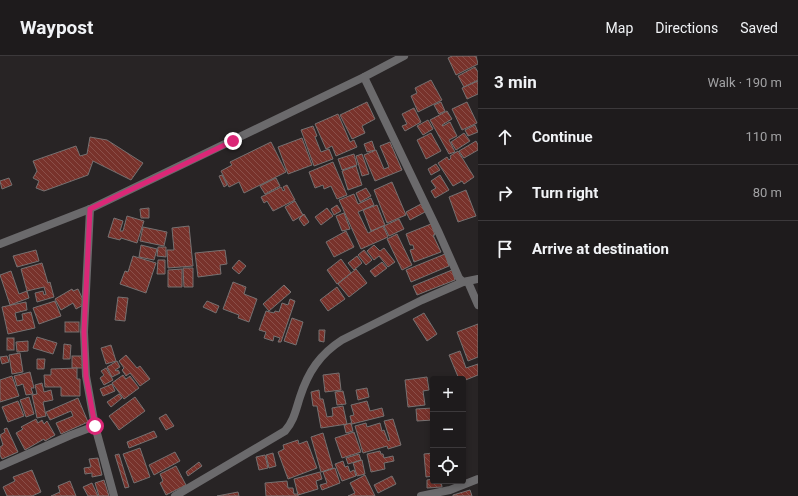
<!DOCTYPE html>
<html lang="en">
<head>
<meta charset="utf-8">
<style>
  :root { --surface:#1e1b1c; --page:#262425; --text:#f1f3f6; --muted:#a1a1a3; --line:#3c393b }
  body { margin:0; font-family:Roboto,sans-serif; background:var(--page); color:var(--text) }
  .controls { position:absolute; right:12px; bottom:12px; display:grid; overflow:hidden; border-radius:4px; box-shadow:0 2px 6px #0003 }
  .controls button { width:36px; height:36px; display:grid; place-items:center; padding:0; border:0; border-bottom:1px solid var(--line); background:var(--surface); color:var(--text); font:20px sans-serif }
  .stop { position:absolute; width:12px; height:12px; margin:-9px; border:3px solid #db2777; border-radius:50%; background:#fff }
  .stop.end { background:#db2777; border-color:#fff; box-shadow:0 1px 4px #0008 }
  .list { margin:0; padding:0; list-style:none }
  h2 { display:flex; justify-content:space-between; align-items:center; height:52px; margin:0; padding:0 16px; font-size:17px }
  h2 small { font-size:13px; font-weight:400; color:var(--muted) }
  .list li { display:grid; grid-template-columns:26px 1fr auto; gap:12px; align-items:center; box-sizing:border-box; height:56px; padding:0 16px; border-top:1px solid var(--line) }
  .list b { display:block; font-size:15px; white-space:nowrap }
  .list em { font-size:13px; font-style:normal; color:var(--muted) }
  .icon { flex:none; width:22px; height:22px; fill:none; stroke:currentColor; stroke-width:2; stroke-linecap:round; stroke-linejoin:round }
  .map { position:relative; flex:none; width:478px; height:440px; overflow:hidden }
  header { display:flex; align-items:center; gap:24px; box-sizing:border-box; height:56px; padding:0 20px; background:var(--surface); border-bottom:1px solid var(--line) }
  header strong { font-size:19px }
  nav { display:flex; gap:22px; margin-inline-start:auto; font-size:14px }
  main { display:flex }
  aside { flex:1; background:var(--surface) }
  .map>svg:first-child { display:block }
  .building { fill:url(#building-back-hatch); stroke:#767171 }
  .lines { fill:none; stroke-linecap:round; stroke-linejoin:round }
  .street { stroke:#6b6a6c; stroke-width:8 }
  .route { stroke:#db2777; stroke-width:5 }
</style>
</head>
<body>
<header>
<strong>Waypost</strong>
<nav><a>Map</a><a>Directions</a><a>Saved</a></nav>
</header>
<main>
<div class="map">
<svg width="478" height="440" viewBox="0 0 478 440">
  <defs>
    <pattern id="building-back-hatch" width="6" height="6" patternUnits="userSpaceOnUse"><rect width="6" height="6" fill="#78322b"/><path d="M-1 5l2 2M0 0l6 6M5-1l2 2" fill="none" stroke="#8b4f49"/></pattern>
  </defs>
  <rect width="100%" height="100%" fill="#282425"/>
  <g class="building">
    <polygon points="452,0 476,0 478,8 456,19 448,2"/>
    <polygon points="475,11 478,16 478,24 464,31 458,20"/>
    <polygon points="431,24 442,44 418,56 411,40 417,37 415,32"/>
    <polygon points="478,25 478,38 467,43 462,32"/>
    <polygon points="367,46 375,63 362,70 365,77 352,83 340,59"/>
    <polygon points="441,46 445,55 439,58 434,49"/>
    <polygon points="467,46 477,67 462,74 452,53"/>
    <polygon points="414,52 421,66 405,75 402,70 407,68 402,58"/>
    <polygon points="447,55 452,63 442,69 443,70 450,66 457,80 449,84 455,96 449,98 430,64"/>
    <polygon points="338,58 350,86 354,84 357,91 336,100 332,90 326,93 315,68"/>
    <polygon points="428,64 433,73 423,79 417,70"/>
    <polygon points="475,69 478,76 468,80 465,74"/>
    <polygon points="313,70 317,80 315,81 321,96 329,93 333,103 314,110 301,74"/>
    <polygon points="431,77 441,95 426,103 417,84"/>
    <polygon points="464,77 470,85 456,94 451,86"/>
    <polygon points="90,81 107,84 143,107 131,124 93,105 88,119 44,135 36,132 39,125 33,122 37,115 33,105 76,90 80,100 87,98"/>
    <polygon points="302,82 312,109 288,118 278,91"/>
    <polygon points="372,85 375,94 367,96 364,88"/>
    <polygon points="476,85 478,89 478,94 464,102 459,95"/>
    <polygon points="271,86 286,116 244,137 239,126 229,131 221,115 232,109 230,106"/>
    <polygon points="390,86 402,114 375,125 364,99 376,94 384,113 389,111 380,90"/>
    <polygon points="458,95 474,121 464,128 462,125 453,130 438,107 447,101 449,104 451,102 450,100"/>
    <polygon points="354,98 357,109 342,114 338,103"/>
    <polygon points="362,98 369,118 362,120 356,100"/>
    <polygon points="333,106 347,139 337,143 331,130 324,133 323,129 315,132 309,116"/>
    <polygon points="436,108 440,114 431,119 428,113"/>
    <polygon points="356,110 362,129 348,134 342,115"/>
    <polygon points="222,119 227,129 224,131 219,120"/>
    <polygon points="440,119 449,134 435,142 431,135 436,132 431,125"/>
    <polygon points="9,122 12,129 2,133 0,125"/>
    <polygon points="276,122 280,130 265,138 260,130"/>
    <polygon points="392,126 406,159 387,167 374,134"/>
    <polygon points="287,129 295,144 273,155 267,145 264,147 261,141 281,131 283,135 285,134 283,131"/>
    <polygon points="366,132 371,140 360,146 356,137"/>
    <polygon points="466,134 476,160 458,166 449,141"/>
    <polygon points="354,138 358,148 371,142 374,149 358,156 368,177 383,170 388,181 361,193 339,144"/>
    <polygon points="295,145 303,159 293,165 285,151"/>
    <polygon points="421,148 425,156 410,164 406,156"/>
    <polygon points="337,149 341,155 334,159 331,153"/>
    <polygon points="377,149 385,169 371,175 363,154"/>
    <polygon points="149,152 149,162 141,162 140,153"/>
    <polygon points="327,152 333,160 321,169 315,161"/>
    <polygon points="344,157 350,173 342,175 336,160"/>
    <polygon points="304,158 309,166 304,170 299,163"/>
    <polygon points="127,160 144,165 137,187 121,182 120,184 108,181 114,162 123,165 120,175 123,175"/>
    <polygon points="399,163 404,173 389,180 384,170"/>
    <polygon points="431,168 435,179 433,179 441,196 414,206 410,194 414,193 413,189 410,189 406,178"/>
    <polygon points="189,170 193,210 168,212 167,194 174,194 172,172"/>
    <polygon points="143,171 167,176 164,190 140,185"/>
    <polygon points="346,175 354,191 334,201 326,186"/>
    <polygon points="397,178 412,209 402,214 387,183"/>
    <polygon points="141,189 157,193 154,204 139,201"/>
    <polygon points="374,189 380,195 384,192 395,206 388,211 379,200 374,204 367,195"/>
    <polygon points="158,191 166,191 166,201 157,200"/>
    <polygon points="36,194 39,205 17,211 13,200"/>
    <polygon points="225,194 227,208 220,209 221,218 198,221 195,197"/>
    <polygon points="364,194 372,204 366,209 358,199"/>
    <polygon points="445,198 449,210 411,226 406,214"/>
    <polygon points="133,200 156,207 146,237 120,228 125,215 128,216"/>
    <polygon points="357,200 362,207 354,214 348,207"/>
    <polygon points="341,203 351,217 337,228 327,214"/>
    <polygon points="158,204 165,204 165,218 157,218"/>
    <polygon points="239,204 246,210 239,218 232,212"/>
    <polygon points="382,206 387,212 375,221 370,215"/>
    <polygon points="42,207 48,227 50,226 54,241 37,246 35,237 43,235 44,239 46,238 44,231 27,235 21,213"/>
    <polygon points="183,212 193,212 193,231 184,231"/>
    <polygon points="182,213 182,231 168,231 168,214"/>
    <polygon points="356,213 367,227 349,241 338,228"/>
    <polygon points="452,214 455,224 417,239 413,230"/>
    <polygon points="11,215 19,238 27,235 29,242 10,249 0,219"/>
    <polygon points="233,226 246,231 244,238 257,243 249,266 238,262 239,259 223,253"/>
    <polygon points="284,229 291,236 269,255 263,248"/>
    <polygon points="337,231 345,243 328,255 320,244"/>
    <polygon points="72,233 73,235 78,233 85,248 76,253 73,247 61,254 55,243"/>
    <polygon points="118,241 128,242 125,265 115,264"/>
    <polygon points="290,243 295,245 281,286 278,286 280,282 274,280 273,285 264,282 266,276 259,274 266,255 274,257 275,255 279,256 282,247 288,249"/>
    <polygon points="55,245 61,260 39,268 33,252"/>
    <polygon points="207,245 219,250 216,257 203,251"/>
    <polygon points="26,246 27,254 15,257 17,265 23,264 22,258 31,256 35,272 8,278 2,251"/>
    <polygon points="424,257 437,278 427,285 413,263"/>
    <polygon points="292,262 303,266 296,289 284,285"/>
    <rect x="65" y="266" width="14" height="10"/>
    <polygon points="478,268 478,301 468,305 457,276"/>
    <polygon points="319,274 325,274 324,286 319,285"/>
    <polygon points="37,281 57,287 53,298 33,292"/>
    <rect x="7" y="282" width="7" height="12"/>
    <polygon points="28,285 28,295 17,296 16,286"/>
    <polygon points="64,288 71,289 70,303 63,303"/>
    <polygon points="111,289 116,305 106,308 101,292"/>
    <polygon points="460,295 466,312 478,308 478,319 463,325 463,323 459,323 449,299"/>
    <polygon points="20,297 23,316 12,318 9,299"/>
    <polygon points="126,299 137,312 140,310 150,323 140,330 130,317 126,320 122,314 124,312 119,305"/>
    <polygon points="7,300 9,306 2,308 0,301"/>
    <rect x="72" y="300" width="11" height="12"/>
    <polygon points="37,303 45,303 44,313 37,313"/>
    <polygon points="117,305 120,311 115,314 116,315 118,314 120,317 112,321 107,311"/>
    <polygon points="77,312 77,323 80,323 80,340 61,340 61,331 45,331 44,319 51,319 51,313"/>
    <polygon points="106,312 113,324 104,329 100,322 104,319 101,315"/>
    <polygon points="30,316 34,332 31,332 33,338 26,339 23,328 17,330 14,320"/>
    <polygon points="339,317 341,334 325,336 323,319"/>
    <polygon points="123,319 126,323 130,320 139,332 124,343 112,327"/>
    <polygon points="12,320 19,340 0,346 0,324"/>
    <polygon points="427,321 429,334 423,335 425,349 408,351 405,324"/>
    <polygon points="42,327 44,336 51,334 53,344 43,346 46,360 37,362 32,339 37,338 35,329"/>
    <polygon points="112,328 115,335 103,340 100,333"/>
    <polygon points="367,332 369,341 358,344 356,334"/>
    <polygon points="319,334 320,343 323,343 327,361 333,360 332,352 343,350 347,368 321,372 317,350 313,350 311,336"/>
    <polygon points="343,335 346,348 337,349 335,336"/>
    <polygon points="119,338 122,342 111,351 107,346"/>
    <polygon points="29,341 34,358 26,361 20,344"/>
    <polygon points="135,341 145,355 119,374 109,360"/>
    <polygon points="78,342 88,366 61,378 56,367 73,360 71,355 50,364 46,356"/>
    <polygon points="18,345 24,360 8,366 2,351"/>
    <polygon points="367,345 370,355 382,352 384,360 352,368 350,360 354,359 351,349"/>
    <polygon points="433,352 433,364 417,365 416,353"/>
    <polygon points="166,358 174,370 166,374 159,362"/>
    <polygon points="36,363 38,367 42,364 44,368 47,365 55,379 45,385 44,383 25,394 16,377 23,373 21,371"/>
    <polygon points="393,363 401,389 388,393 387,390 363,397 355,370 366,367 367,371 380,367 382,375 384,374 388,385 390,384 384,365"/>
    <polygon points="351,367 353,375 346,377 344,369"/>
    <polygon points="7,372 18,396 2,403 0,399 0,391 3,389 0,379 5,376 4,373"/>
    <polygon points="154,375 157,381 129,392 127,386"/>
    <polygon points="354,376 361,396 342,402 335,382"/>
    <polygon points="323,377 333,412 321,416 311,381"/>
    <polygon points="298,384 299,388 307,385 317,412 288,423 278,396 284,393 283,389"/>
    <polygon points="140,392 150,421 134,427 123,398"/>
    <polygon points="380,395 381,398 383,398 384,402 393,400 394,405 384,407 385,413 371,416 367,398"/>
    <polygon points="175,396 180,405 154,419 149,409"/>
    <polygon points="273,397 276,410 269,412 266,399"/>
    <polygon points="433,397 433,420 426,421 424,398"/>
    <polygon points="119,398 129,431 125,432 115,399"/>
    <polygon points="359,398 361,404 348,408 346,402"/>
    <polygon points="265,399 268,412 259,414 256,401"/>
    <polygon points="98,402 102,419 92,421 92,417 85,418 84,412 91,411 89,403"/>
    <polygon points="362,404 365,418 357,420 353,407"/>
    <polygon points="343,405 345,411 348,410 350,416 354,414 356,420 342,425 335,408"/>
    <polygon points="199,406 202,410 188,420 186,416"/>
    <polygon points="176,410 186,429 166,439 160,427 163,425 160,418"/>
    <polygon points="335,412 340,427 322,434 320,429 327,427 323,416"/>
    <polygon points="32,414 41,436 32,440 7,440 3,431 15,425 13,421"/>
    <polygon points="320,416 322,423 316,425 318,433 298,439 294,423"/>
    <polygon points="365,419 375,440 348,440 355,437 350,427"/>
    <polygon points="392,420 396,428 378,437 374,429"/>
    <polygon points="433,423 433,425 441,425 442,431 427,432 427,424"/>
    <polygon points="104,424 109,440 99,440 95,427"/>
    <polygon points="70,425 76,440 51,440 60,436 58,430"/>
    <polygon points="287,425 288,432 293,432 294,438 298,438 298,440 266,440 265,427"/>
    <polygon points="92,427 98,440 88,440 83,431"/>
    <polygon points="470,434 472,440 453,440 453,439"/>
    <polygon points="238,436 239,440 217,440"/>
  </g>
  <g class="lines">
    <g class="street">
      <polyline points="364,21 439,177 459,222 463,226 478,223"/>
      <polyline points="90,153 84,276 86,320 95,370 114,440"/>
      <polyline points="0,188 90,153 364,21 404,0"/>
      <polyline points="468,226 478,249"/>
      <polyline points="0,410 71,379 95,370"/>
      <path d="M175 440 285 375C294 365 296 353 300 341 308 316 320 298 342 284L422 244 463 226"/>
      <polyline points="421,440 450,434 478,423"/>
    </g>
  </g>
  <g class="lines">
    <polyline class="route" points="95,370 86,320 84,276 90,153 233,85"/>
  </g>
</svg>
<div class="controls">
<button>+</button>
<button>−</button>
<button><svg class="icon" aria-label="locate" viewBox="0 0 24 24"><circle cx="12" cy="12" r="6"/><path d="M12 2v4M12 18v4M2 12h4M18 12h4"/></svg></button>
</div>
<div class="stop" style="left:95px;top:370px"></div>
<div class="stop end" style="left:233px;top:85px"></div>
</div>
<aside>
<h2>3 min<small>Walk · 190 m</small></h2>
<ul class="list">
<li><svg class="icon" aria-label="ahead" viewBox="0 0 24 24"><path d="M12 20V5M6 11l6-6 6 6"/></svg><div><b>Continue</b></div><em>110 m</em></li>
<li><svg class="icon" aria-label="right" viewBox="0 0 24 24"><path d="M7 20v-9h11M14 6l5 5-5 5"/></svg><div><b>Turn right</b></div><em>80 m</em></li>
<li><svg class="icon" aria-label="arrive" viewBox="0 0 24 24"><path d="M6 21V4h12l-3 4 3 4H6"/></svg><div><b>Arrive at destination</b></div></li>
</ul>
</aside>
</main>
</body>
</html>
